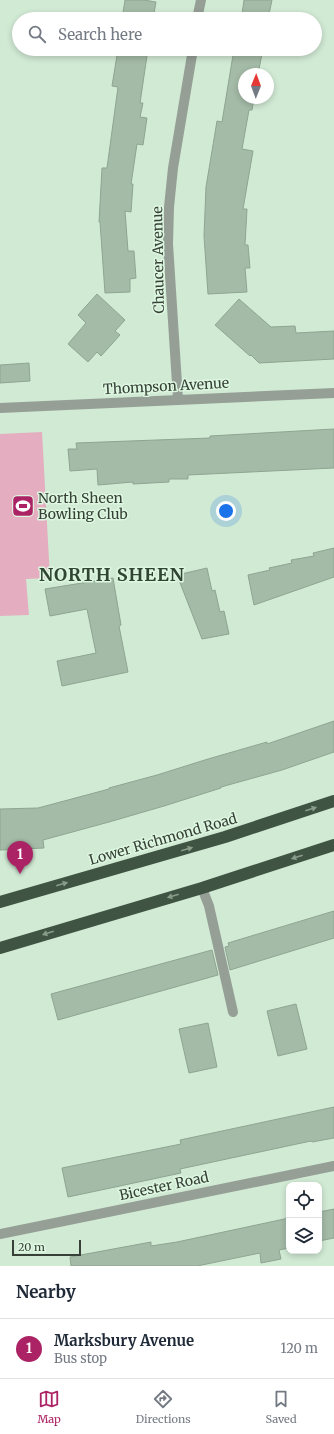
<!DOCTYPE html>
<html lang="en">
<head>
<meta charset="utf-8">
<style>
  :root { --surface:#fff; --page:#f6f6f7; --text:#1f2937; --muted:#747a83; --line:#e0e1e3; --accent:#ac2365 }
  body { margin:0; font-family:Merriweather,serif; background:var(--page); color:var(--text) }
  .controls { position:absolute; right:12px; bottom:12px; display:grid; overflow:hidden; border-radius:8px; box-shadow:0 2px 6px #0003 }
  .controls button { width:36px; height:36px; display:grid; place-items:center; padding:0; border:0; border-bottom:1px solid var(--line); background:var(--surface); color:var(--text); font:20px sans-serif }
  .compass { position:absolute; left:238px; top:68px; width:36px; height:36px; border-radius:50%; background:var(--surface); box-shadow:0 2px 6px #0003; rotate:1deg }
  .scale { position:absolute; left:12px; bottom:10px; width:69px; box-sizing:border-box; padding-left:4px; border:2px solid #364037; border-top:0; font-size:11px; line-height:14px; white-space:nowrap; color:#364037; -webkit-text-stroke:3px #def7e1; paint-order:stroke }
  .you { position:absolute; left:226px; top:511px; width:14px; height:14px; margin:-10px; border:3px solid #fff; border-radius:50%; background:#1a73e8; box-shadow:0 0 0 6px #1a73e833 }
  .badge { display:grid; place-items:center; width:26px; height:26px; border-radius:50%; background:var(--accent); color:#fff; font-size:13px; font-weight:700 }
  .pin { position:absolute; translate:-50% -33px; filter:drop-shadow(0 1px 2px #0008) }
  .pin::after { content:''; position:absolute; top:21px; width:14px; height:12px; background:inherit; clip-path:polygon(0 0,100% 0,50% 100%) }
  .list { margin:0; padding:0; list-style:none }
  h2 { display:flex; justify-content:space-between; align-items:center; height:52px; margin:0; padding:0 16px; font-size:17px }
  h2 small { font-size:13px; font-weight:400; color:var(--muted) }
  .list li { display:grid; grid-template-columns:26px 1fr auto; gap:12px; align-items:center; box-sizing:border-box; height:60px; padding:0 16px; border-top:1px solid var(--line) }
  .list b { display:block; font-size:15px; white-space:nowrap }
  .list p { margin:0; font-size:13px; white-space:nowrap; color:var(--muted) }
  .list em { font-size:13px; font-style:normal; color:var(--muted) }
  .icon { flex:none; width:22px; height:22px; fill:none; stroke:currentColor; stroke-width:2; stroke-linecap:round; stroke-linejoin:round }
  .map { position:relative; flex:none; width:334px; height:1266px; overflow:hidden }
  .search { position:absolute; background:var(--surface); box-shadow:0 2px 6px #0003; left:12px; right:12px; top:12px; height:44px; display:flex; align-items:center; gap:10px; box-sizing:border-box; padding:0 14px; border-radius:22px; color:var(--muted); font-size:15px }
  .sheet { height:112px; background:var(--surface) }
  nav { display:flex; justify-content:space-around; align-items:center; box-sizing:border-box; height:56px; border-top:1px solid var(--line); background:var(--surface); font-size:11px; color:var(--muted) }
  nav a { display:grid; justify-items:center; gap:2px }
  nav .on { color:var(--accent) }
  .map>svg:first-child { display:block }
  .garden { fill:#e4aec0 }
  .building { fill:#a4bba7; stroke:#8ea591 }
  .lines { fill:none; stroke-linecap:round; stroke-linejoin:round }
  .lane { stroke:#959f96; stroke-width:10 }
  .street { stroke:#959f96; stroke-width:10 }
  .highway { stroke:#405443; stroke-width:12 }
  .oneway { fill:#879d8a }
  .labels { text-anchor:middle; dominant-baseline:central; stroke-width:3; stroke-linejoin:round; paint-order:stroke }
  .street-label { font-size:14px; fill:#364037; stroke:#def7e1 }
  .poi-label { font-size:14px; fill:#364037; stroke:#def7e1; text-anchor:start }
  .district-label { font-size:18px; font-weight:bold; letter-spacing:1px; fill:#314533; stroke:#def7e1 }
</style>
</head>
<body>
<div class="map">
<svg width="334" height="1266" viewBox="0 0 334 1266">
  <rect width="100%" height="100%" fill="#d1ead4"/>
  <polygon class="garden" points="42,432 50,578 26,579 29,615 0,616 0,434"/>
  <g class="building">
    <polygon points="125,0 144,0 156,2 153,19 122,19"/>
    <polygon points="244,0 272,0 268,19 239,19 240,14 242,14"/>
    <polygon points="118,49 148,49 140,103 143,103 140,117 147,118 143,145 137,144 131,184 133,184 131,212 125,211 128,251 134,251 136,278 130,279 130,292 105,293 100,222 99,222 102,168 107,168 118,87 112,86"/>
    <polygon points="234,49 263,49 258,74 244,74 244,98 254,98 252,110 249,110 242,149 253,151 243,209 247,209 245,245 248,245 250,268 245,268 247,292 208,294 204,236 206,187 217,121 222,122"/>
    <polygon points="97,294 125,320 115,331 120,335 101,356 97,352 88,362 68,344 86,323 78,315"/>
    <polygon points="239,299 271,327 295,326 296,333 334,331 334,359 259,363 251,355 250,356 215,325"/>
    <polygon points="29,363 30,381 0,383 0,365"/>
    <polygon points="334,429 334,468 188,475 188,479 169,479 169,482 133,484 133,482 98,485 97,469 70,471 68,449 77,449 76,443 210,438 210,436"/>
    <polygon points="334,548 334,577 254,605 248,575 270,570 269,568 292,563 291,560 314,556 313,553"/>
    <polygon points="207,568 212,591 215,590 220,612 224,611 229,634 202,639 177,575"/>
    <polygon points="113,578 121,625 119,626 128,672 62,686 57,661 96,653 87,609 50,616 45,589"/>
    <polygon points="334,721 334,752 282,770 221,787 221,788 164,806 109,822 43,840 44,848 0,850 0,809 38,808 109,789 109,788 157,775 208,759 267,742 267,744"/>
    <polygon points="334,911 334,938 230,970 225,947 229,946 228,943"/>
    <polygon points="212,950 218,975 58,1020 51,994"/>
    <polygon points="296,1004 307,1049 278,1056 267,1011"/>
    <polygon points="208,1023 217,1067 189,1073 179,1029"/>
    <polygon points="334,1107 334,1138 312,1142 311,1141 180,1169 181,1173 68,1197 62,1168 181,1144 180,1140"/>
    <polygon points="334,1209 334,1238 319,1241 319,1212"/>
    <polygon points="289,1218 289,1248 279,1250 281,1259 261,1263 260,1253 197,1266 71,1266 70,1257 151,1242 151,1246 177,1242"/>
  </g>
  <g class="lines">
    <polyline class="lane" points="202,888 209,906 233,1012"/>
    <g class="street">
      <polyline points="197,19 201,0"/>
      <polyline points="178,399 168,244 169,207 173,168 193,49"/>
      <polyline points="0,408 334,393"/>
      <polyline points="0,1234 334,1166"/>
    </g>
    <g class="highway">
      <polyline points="0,902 225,837 334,801"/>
      <polyline points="0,948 202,888 334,845"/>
    </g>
  </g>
  <defs><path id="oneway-solid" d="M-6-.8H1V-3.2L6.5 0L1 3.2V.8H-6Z"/></defs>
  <g class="oneway">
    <use href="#oneway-solid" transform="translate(311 809) rotate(-18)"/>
    <use href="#oneway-solid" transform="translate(187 849) rotate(-16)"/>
    <use href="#oneway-solid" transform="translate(297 857) rotate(162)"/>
    <use href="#oneway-solid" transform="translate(62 884) rotate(-16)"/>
    <use href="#oneway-solid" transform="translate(173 896) rotate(164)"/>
    <use href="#oneway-solid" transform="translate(48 933) rotate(163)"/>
  </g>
  <defs>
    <g id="stadium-square" transform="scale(1.15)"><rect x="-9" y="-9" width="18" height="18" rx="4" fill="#ac2365" stroke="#def7e1"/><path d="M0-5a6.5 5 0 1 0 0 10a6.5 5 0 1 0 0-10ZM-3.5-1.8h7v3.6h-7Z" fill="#fff"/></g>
  </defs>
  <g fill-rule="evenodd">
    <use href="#stadium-square" x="23" y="506"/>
  </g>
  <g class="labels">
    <g class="street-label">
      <text transform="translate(158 260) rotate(-91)">Chaucer Avenue</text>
      <text transform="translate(166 386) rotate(-3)">Thompson Avenue</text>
      <text transform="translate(163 839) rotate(-16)">Lower Richmond Road</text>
      <text transform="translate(164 1186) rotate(-12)">Bicester Road</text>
    </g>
    <g class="poi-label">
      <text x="38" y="498">North Sheen<tspan x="38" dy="16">Bowling Club</tspan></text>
    </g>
    <g class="district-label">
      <text x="112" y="574">NORTH SHEEN</text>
    </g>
  </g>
</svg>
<div class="controls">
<button><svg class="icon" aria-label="locate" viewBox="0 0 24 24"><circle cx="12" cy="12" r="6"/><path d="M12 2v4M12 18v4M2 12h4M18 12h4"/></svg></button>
<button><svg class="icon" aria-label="layers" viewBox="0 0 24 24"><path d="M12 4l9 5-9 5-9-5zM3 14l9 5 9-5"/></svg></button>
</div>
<svg class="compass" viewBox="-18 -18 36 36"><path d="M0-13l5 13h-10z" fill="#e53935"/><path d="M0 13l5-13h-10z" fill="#747a83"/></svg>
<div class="scale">20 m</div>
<div class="you"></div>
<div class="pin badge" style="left:20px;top:874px">1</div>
<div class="search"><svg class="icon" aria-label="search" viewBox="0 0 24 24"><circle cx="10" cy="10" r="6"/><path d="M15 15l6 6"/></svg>Search here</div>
</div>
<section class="sheet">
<h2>Nearby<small></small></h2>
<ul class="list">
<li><span class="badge">1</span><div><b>Marksbury Avenue</b><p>Bus stop</p></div><em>120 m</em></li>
</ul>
</section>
<nav>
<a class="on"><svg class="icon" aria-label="map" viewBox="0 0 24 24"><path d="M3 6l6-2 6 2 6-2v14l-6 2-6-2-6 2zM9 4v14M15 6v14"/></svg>Map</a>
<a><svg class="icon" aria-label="directions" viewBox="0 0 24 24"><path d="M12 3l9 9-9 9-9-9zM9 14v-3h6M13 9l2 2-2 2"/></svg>Directions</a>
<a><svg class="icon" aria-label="saved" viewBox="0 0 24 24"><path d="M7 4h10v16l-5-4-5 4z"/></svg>Saved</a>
</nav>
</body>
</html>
